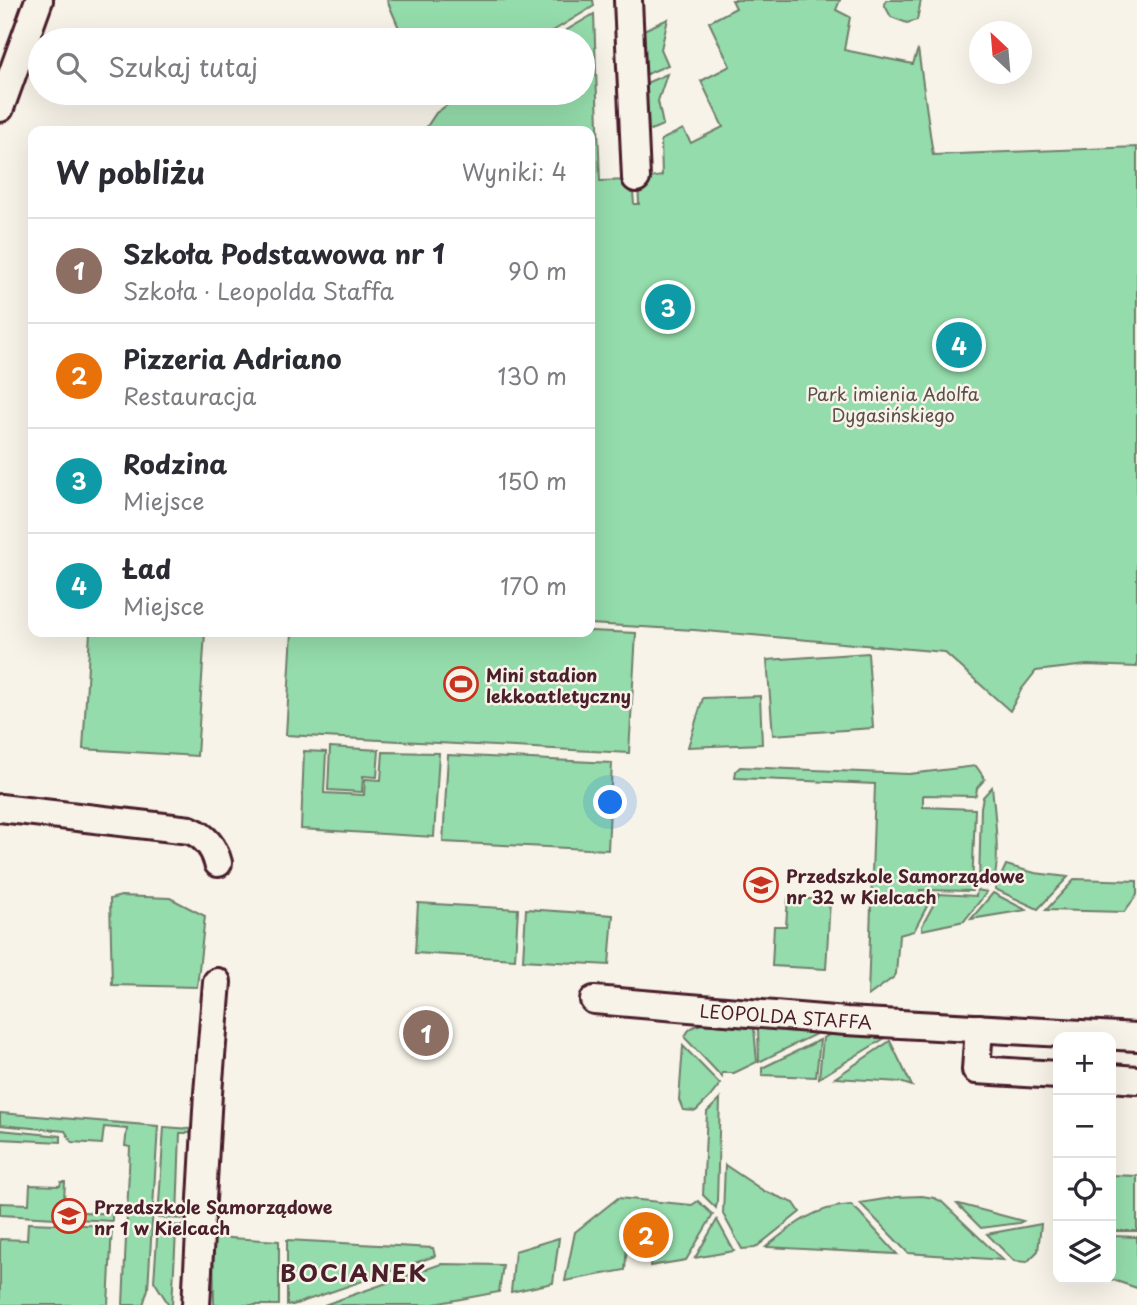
<!DOCTYPE html>
<html lang="pl">
<head>
<meta charset="utf-8">
<style>
  :root { --surface:#fff; --page:#f2f2f3; --text:#2b2b33; --muted:#7c7c81; --line:#e1e1e2; --accent:#1a73e8 }
  body { margin:0; font-family:"Playpen Sans",sans-serif; background:var(--page); color:var(--text) }
  .controls { position:absolute; right:21px; bottom:21px; display:grid; overflow:hidden; border-radius:14px; box-shadow:0 7px 28px #0002 }
  .controls button { width:63px; height:63px; display:grid; place-items:center; padding:0; border:0; border-bottom:2px solid var(--line); background:var(--surface); color:var(--text); font:35px sans-serif }
  .compass { position:absolute; left:969px; top:21px; width:63px; height:63px; border-radius:50%; background:var(--surface); box-shadow:0 7px 28px #0002; rotate:334deg }
  .you { position:absolute; left:611px; top:803px; width:24px; height:24px; margin:-18px; border:5px solid #fff; border-radius:50%; background:#1a73e8; box-shadow:0 0 0 10px #1a73e833 }
  .badge { display:grid; place-items:center; width:46px; height:46px; border-radius:50%; background:var(--accent); color:#fff; font-size:23px; font-weight:700 }
  .pin { position:absolute; translate:-50% -50%; border:4px solid #fff; box-shadow:0 2px 7px #0006 }
  .list { margin:0; padding:0; list-style:none }
  h2 { display:flex; justify-content:space-between; align-items:center; height:91px; margin:0; padding:0 28px; font-size:30px }
  h2 small { font-size:23px; font-weight:400; color:var(--muted) }
  .list li { display:grid; grid-template-columns:46px 1fr auto; gap:21px; align-items:center; box-sizing:border-box; height:105px; padding:0 28px; border-top:2px solid var(--line) }
  .list b { display:block; font-size:26px; white-space:nowrap }
  .list p { margin:0; font-size:23px; white-space:nowrap; color:var(--muted) }
  .list em { font-size:23px; font-style:normal; color:var(--muted) }
  .icon { flex:none; width:38px; height:38px; fill:none; stroke:currentColor; stroke-width:2; stroke-linecap:round; stroke-linejoin:round }
  .map { position:relative; flex:none; width:1137px; height:1305px; overflow:hidden }
  .search { position:absolute; background:var(--surface); box-shadow:0 7px 28px #0002; left:28px; top:28px; width:567px; height:77px; display:flex; align-items:center; gap:18px; box-sizing:border-box; padding:0 24px; border-radius:38px; color:var(--muted); font-size:26px }
  .panel { position:absolute; background:var(--surface); box-shadow:0 7px 28px #0002; left:28px; top:126px; width:567px; height:511px; border-radius:14px }
  .map>svg:first-child { display:block }
  .green { fill:#94dcab; stroke:#6f7e6b; stroke-width:2 }
  .lines { fill:none; stroke-linecap:round; stroke-linejoin:round }
  .street-casing { stroke:#4a1f2b; stroke-width:32 }
  .street { stroke:#f7f3e8; stroke-width:26 }
  .labels { text-anchor:middle; dominant-baseline:central; stroke-width:5; stroke-linejoin:round; paint-order:stroke }
  .park-label { font-size:18px; fill:#5c4e4b; stroke:#f7f3e8 }
  .poi-label { font-size:18px; font-weight:bold; fill:#4a1f2b; stroke:#f7f3e8; text-anchor:start }
  .street-label { font-size:18px; fill:#4a1f2b; stroke:#f7f3e8 }
  .district-label { font-size:24px; font-weight:bold; letter-spacing:2px; fill:#4a1f2b; stroke:#f7f3e8 }
</style>
</head>
<body>
<div class="map">
<svg width="1137" height="1305" viewBox="0 0 1137 1305">
  <rect width="100%" height="100%" fill="#f7f3e8"/>
  <filter id="ink" filterUnits="userSpaceOnUse"><feTurbulence type="fractalNoise" baseFrequency=".0143" numOctaves="2"/><feDisplacementMap in="SourceGraphic" scale="14" xChannelSelector="R" yChannelSelector="G"/><feConvolveMatrix kernelMatrix="1 2 1 2 8 2 1 2 1" color-interpolation-filters="sRGB"/></filter>
  <g filter="url(#ink)">
    <g class="green">
      <polygon points="387,0 593,0 594,6 538,40 404,40"/>
      <polygon points="732,0 840,0 836,10 850,17 844,50 913,64 918,49 933,155 1137,147 1137,667 1087,665 1036,671 1021,690 1010,711 944,652 694,630 590,624 590,131 424,131 436,113 464,93 583,93 583,40 550,40 594,14 600,181 632,180 634,204 639,204 638,180 662,176 661,140 683,129 691,143 723,127 701,81 730,66 709,22 736,8"/>
      <polygon points="886,0 921,0 917,20 907,23 891,17 884,4"/>
      <polygon points="668,19 661,49 668,65 640,77 637,33"/>
      <polygon points="667,74 658,101 663,125 641,134 637,87"/>
      <polygon points="590,631 636,633 629,753 286,735 292,632"/>
      <polygon points="90,632 205,632 197,756 83,749"/>
      <polygon points="868,653 873,728 773,735 767,660"/>
      <polygon points="760,696 762,744 688,747 703,698"/>
      <polygon points="330,747 379,750 377,777 363,776 362,792 328,790"/>
      <polygon points="304,751 326,752 324,793 364,795 365,779 381,780 383,752 439,753 434,837 301,829"/>
      <polygon points="448,755 612,763 608,850 443,842"/>
      <polygon points="976,766 985,779 977,788 976,795 974,796 923,795 923,807 975,809 972,891 920,890 921,893 934,893 914,931 899,935 896,974 894,977 868,996 875,784 735,778 736,771 740,767 909,774"/>
      <path d="M992 787C994 805 1002 870 992 883 991 884 989 885 988 886L979 884V883L981 807 983 797Z"/>
      <polygon points="1006,865 1035,873 1068,877 1038,909 995,889"/>
      <polygon points="1075,879 1137,881 1137,895 1124,912 1046,910"/>
      <polygon points="977,890 987,892 964,921 922,930 922,926 939,894 976,896"/>
      <polygon points="993,893 1026,910 971,919"/>
      <polygon points="121,896 170,898 205,916 197,987 112,985 110,899"/>
      <polygon points="788,898 830,900 826,969 772,966 774,926 786,926"/>
      <polygon points="418,903 518,909 515,959 415,953"/>
      <polygon points="526,909 613,915 609,965 523,960"/>
      <path d="M702 1024 754 1028 757 1062 734 1073H722V1077L685 1038C687 1029 694 1026 702 1024Z"/>
      <polygon points="811,1024 820,1025 820,1032 759,1062 758,1028 804,1031"/>
      <polygon points="848,1025 890,1035 819,1078 823,1038"/>
      <polygon points="820,1040 816,1077 762,1075 762,1068"/>
      <polygon points="890,1041 912,1086 900,1082 835,1078"/>
      <polygon points="683,1046 720,1084 710,1097 696,1111 683,1110 679,1100"/>
      <polygon points="720,1099 717,1201 716,1208 703,1195 707,1112"/>
      <polygon points="0,1113 158,1126 148,1289 143,1305 123,1305 130,1147 125,1146 127,1129 104,1127 102,1144 72,1142 65,1131 0,1125"/>
      <polygon points="164,1127 191,1129 196,1133 180,1133 177,1217 192,1218 192,1219 158,1218"/>
      <polygon points="0,1130 61,1136 61,1142 0,1139"/>
      <polygon points="725,1165 764,1191 794,1203 800,1212 755,1248 742,1249 723,1214"/>
      <polygon points="1111,1175 1137,1176 1137,1231 1111,1231"/>
      <polygon points="61,1182 65,1182 64,1200 68,1200 70,1203 70,1211 112,1214 112,1221 0,1215 0,1203 29,1204 30,1185 60,1186"/>
      <polygon points="922,1196 934,1198 941,1201 1003,1260 908,1253 860,1203 897,1197"/>
      <polygon points="618,1198 692,1205 698,1201 713,1215 686,1260 650,1266 653,1224 629,1222 625,1270 565,1281 575,1232"/>
      <polygon points="957,1204 959,1204 1023,1221 1019,1223 981,1228"/>
      <path d="M851 1205 859 1212 897 1254 766 1247C793 1225 814 1207 851 1205Z"/>
      <polygon points="717,1220 734,1251 695,1258"/>
      <polygon points="28,1223 112,1226 108,1305 0,1305 0,1239 27,1240"/>
      <polygon points="1041,1224 1038,1251 1027,1262 1014,1261 987,1234"/>
      <polygon points="158,1225 192,1226 192,1232 176,1232 172,1305 169,1305 154,1281"/>
      <polygon points="1111,1236 1137,1237 1137,1288 1110,1279"/>
      <polygon points="213,1237 279,1241 279,1305 214,1305"/>
      <polygon points="559,1238 553,1283 511,1292 515,1251"/>
      <polygon points="287,1240 433,1248 435,1256 293,1305 287,1305"/>
      <polygon points="441,1264 503,1265 499,1292 429,1305 324,1305"/>
    </g>
    <g class="lines">
      <g class="street-casing">
        <g id="street">
          <polyline points="628,0 636,178"/>
          <polyline points="0,108 39,0"/>
          <path d="M0 808 190 830C205 836 214 847 218 863"/>
          <polyline points="594,1000 846,1021 1137,1037"/>
          <polyline points="979,1028 976,1070 1058,1075"/>
          <polyline points="1111,1078 1137,1080"/>
          <polyline points="196,1305 208,1093 217,982"/>
        </g>
      </g>
      <use href="#street" class="street"/>
    </g>
  </g>
  <defs>
    <g id="stadium-ring" transform="scale(1.75)"><circle r="9.5" fill="#f7f3e8" stroke="#c8321e" stroke-width="1.5"/><path d="M0-5a6.5 5 0 1 0 0 10a6.5 5 0 1 0 0-10ZM-3.5-1.8h7v3.6h-7Z" fill="#c8321e"/></g>
    <g id="school-ring" transform="scale(1.75)"><circle r="9.5" fill="#f7f3e8" stroke="#c8321e" stroke-width="1.5"/><path d="M0-5L7-2L0 1L-7-2ZM-4 1L0 2.5L4 1V4Q0 6-4 4Z" fill="#c8321e"/></g>
  </defs>
  <g fill-rule="evenodd">
    <use href="#stadium-ring" x="461" y="684"/>
    <use href="#school-ring" x="761" y="885"/>
    <use href="#school-ring" x="69" y="1216"/>
  </g>
  <g class="labels">
    <g class="park-label">
      <text x="893" y="393">Park imienia Adolfa<tspan x="893" dy="21">Dygasińskiego</tspan></text>
    </g>
    <g class="poi-label">
      <text x="486" y="674">Mini stadion<tspan x="486" dy="21">lekkoatletyczny</tspan></text>
      <text x="786" y="875">Przedszkole Samorządowe<tspan x="786" dy="21">nr 32 w Kielcach</tspan></text>
      <text x="94" y="1206">Przedszkole Samorządowe<tspan x="94" dy="21">nr 1 w Kielcach</tspan></text>
    </g>
    <g class="street-label">
      <text transform="translate(786 1016) rotate(4)">LEOPOLDA STAFFA</text>
    </g>
    <g class="district-label">
      <text x="354" y="1272">BOCIANEK</text>
    </g>
  </g>
</svg>
<div class="controls">
<button>+</button>
<button>−</button>
<button><svg class="icon" aria-label="locate" viewBox="0 0 24 24"><circle cx="12" cy="12" r="6"/><path d="M12 2v4M12 18v4M2 12h4M18 12h4"/></svg></button>
<button><svg class="icon" aria-label="layers" viewBox="0 0 24 24"><path d="M12 4l9 5-9 5-9-5zM3 14l9 5 9-5"/></svg></button>
</div>
<svg class="compass" viewBox="-18 -18 36 36"><path d="M0-13l5 13h-10z" fill="#e53935"/><path d="M0 13l5-13h-10z" fill="#7c7c81"/></svg>
<div class="you"></div>
<div class="pin badge" style="left:426px;top:1033px;background:#8d6e63">1</div>
<div class="pin badge" style="left:646px;top:1235px;background:#e8710a">2</div>
<div class="pin badge" style="left:668px;top:307px;background:#0f9aa8">3</div>
<div class="pin badge" style="left:959px;top:345px;background:#0f9aa8">4</div>
<div class="search"><svg class="icon" aria-label="search" viewBox="0 0 24 24"><circle cx="10" cy="10" r="6"/><path d="M15 15l6 6"/></svg>Szukaj tutaj</div>
<section class="panel">
<h2>W pobliżu<small>Wyniki: 4</small></h2>
<ul class="list">
<li><span class="badge" style="background:#8d6e63">1</span><div><b>Szkoła Podstawowa nr 1</b><p>Szkoła · Leopolda Staffa</p></div><em>90 m</em></li>
<li><span class="badge" style="background:#e8710a">2</span><div><b>Pizzeria Adriano</b><p>Restauracja</p></div><em>130 m</em></li>
<li><span class="badge" style="background:#0f9aa8">3</span><div><b>Rodzina</b><p>Miejsce</p></div><em>150 m</em></li>
<li><span class="badge" style="background:#0f9aa8">4</span><div><b>Ład</b><p>Miejsce</p></div><em>170 m</em></li>
</ul>
</section>
</div>
</body>
</html>
